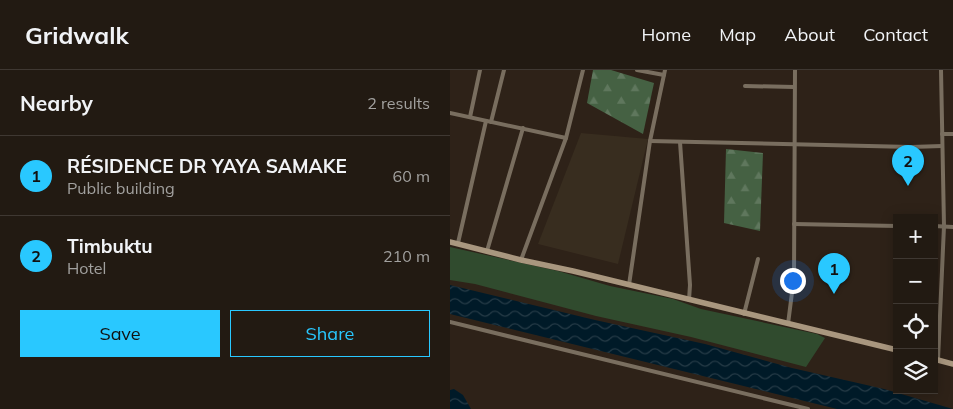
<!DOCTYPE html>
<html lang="en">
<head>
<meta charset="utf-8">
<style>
  :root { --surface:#221a12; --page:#2a231b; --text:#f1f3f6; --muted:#a2a19f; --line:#3f3832; --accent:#29c8ff }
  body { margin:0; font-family:Mulish,sans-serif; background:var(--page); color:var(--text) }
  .controls { position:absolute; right:15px; bottom:15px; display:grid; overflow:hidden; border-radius:0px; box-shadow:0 2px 12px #0003 }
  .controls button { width:45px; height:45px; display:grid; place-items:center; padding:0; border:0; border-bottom:1px solid var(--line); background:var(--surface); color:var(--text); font:25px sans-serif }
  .you { position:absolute; left:342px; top:210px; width:18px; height:18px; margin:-12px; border:4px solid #fff; border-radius:50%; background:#1a73e8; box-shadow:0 0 0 8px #1a73e833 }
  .badge { display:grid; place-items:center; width:32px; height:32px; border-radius:50%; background:var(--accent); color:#111; font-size:16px; font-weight:700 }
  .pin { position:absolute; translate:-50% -41px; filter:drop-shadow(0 1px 2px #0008) }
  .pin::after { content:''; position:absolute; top:26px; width:18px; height:15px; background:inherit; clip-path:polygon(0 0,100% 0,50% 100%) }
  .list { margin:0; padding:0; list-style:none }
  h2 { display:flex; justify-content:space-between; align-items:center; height:65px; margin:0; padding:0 20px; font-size:21px }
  h2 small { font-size:16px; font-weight:400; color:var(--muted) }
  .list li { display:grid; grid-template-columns:32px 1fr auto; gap:15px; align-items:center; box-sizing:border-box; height:80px; padding:0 20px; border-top:1px solid var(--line) }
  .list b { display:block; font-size:19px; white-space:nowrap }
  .list p { margin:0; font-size:16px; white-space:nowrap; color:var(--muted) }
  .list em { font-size:16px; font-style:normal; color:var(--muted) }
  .actions { display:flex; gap:10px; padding:15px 20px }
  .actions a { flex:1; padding:11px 0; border:1px solid var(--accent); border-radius:0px; text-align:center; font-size:18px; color:var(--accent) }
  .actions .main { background:var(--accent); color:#111 }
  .icon { flex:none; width:28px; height:28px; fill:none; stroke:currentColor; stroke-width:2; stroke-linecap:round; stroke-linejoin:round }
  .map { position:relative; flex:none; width:503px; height:339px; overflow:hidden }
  header { display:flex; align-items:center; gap:30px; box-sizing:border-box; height:70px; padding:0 25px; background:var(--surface); border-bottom:1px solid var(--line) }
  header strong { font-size:24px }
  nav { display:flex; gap:28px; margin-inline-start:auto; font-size:18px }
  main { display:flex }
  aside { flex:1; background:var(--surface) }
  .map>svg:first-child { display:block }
  .education { fill:#382d1f }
  .forest { fill:url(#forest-firs) }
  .green { fill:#304b2e }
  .water { fill:url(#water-waves) }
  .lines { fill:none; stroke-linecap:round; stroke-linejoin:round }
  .street { stroke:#796e5f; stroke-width:4 }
  .secondary { stroke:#a9977f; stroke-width:5.5 }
</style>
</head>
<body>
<header>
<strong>Gridwalk</strong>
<nav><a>Home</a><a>Map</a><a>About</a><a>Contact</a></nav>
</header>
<main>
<aside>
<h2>Nearby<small>2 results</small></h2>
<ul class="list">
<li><span class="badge">1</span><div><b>RÉSIDENCE DR YAYA SAMAKE</b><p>Public building</p></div><em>60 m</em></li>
<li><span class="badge">2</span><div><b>Timbuktu</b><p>Hotel</p></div><em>210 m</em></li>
</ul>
<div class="actions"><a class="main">Save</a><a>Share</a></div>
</aside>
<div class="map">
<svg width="503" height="339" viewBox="0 0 503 339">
  <defs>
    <pattern id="forest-firs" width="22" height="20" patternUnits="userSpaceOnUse" patternTransform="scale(1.25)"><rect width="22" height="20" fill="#456143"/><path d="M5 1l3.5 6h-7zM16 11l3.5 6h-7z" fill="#5f775d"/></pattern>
    <pattern id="water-waves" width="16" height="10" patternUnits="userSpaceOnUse" patternTransform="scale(1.25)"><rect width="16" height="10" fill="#001a28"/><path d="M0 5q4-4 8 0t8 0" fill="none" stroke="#253a46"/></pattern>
  </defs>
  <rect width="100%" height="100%" fill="#2e2218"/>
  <polygon class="education" points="131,63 198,69 168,194 88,174"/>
  <g class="forest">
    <polygon points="143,0 161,0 204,13 193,64 137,33"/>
    <polygon points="276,79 313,83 310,161 274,153"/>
  </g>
  <polygon class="green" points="0,177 108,201 160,216 223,229 251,239 367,264 375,268 356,297 241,267 146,246 25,214 0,210"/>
  <g class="water">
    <polygon points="0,215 145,250 255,274 342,298 434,319 503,339 387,339 0,244"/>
    <polygon points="4,319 13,325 21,339 0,339 0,320"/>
  </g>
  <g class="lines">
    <g class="street">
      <polyline points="187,0 214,5"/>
      <polyline points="295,16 344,17"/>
      <polyline points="0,43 116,68"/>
      <polyline points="20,47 30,0"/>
      <polyline points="41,52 54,0"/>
      <polyline points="492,64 503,64"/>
      <polyline points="200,71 461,77 492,76"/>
      <polyline points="230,72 240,215 239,230"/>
      <polyline points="344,154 447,156"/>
      <polyline points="484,156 503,157"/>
      <polyline points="8,173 36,51"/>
      <polyline points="37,181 73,58"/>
      <polyline points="71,190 116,68 133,0"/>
      <polyline points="179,215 200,71 215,0"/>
      <polyline points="294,244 308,189"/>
      <polyline points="0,252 358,339"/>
      <polyline points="338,254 344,207 345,0"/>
      <polyline points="488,290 494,156 491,0"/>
    </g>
    <g class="secondary">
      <polyline points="0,172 71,190 123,201 447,280"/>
      <polyline points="484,289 503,294"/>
    </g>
  </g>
</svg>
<div class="controls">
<button>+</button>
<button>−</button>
<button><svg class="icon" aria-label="locate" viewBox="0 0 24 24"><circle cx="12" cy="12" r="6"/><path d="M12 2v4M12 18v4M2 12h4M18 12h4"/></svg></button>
<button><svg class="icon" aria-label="layers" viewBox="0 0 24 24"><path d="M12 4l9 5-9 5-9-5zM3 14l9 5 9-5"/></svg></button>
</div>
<div class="you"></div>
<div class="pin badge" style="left:384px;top:224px">1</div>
<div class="pin badge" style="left:458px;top:116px">2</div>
</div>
</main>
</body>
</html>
